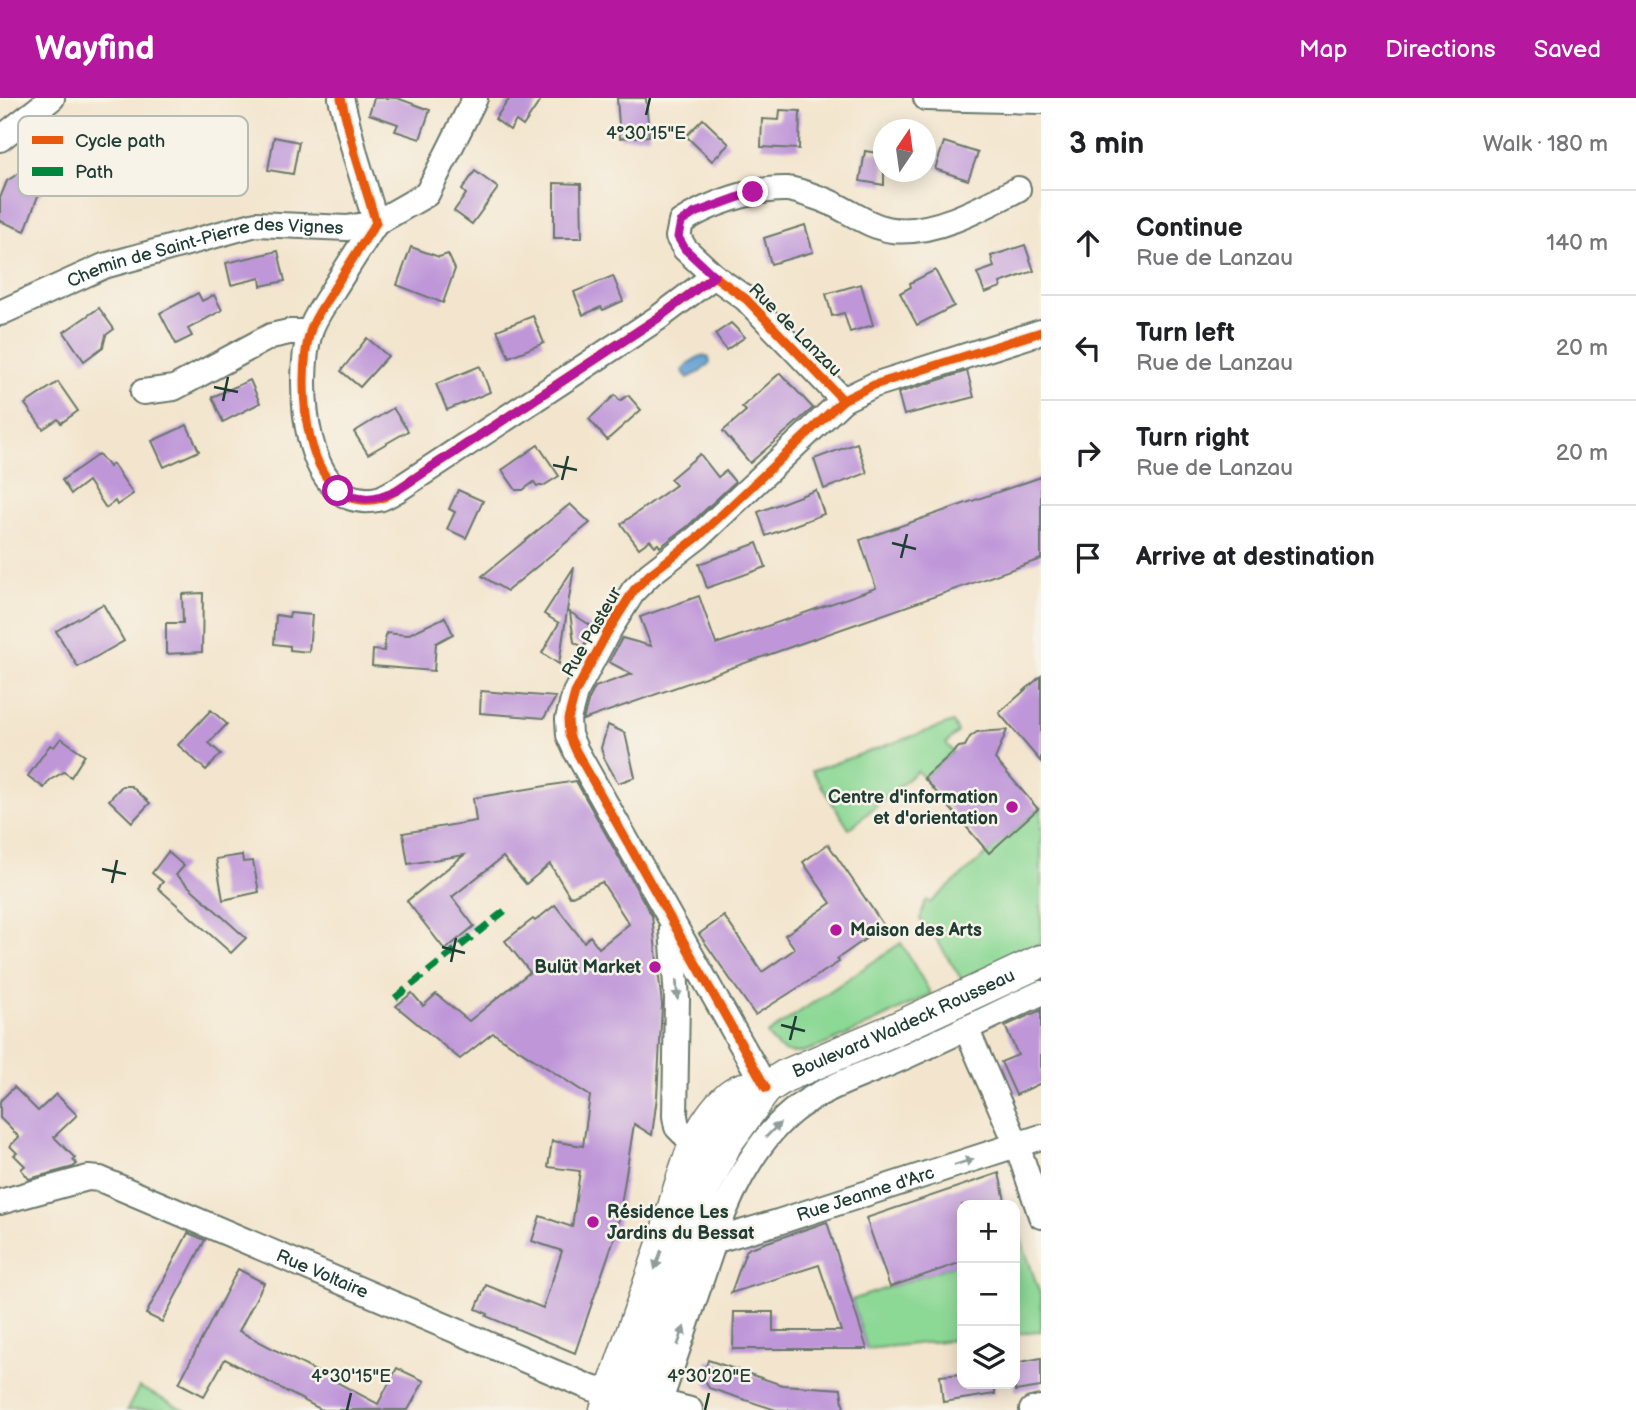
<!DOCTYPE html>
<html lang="en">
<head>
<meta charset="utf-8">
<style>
  :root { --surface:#fff; --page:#f2f2f2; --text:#202124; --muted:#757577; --line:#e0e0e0; --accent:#b5179e }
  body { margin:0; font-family:"Balsamiq Sans",sans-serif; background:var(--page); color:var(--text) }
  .controls { position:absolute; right:21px; bottom:21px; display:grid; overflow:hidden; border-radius:14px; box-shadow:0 4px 18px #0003 }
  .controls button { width:63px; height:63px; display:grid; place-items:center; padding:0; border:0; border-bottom:2px solid var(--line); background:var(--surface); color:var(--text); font:35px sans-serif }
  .compass { position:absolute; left:873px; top:21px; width:63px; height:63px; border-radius:50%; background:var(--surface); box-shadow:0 4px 18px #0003; rotate:13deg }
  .stop { position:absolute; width:21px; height:21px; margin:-16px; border:5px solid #b5179e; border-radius:50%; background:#fff }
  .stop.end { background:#b5179e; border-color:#fff; box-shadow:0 2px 7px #0008 }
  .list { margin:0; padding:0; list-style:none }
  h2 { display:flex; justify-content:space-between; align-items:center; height:91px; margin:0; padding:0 28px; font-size:30px }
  h2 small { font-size:23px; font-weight:400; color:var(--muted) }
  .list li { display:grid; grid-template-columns:46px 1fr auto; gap:21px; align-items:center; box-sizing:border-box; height:105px; padding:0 28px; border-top:2px solid var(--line) }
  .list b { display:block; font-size:26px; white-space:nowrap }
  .list p { margin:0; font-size:23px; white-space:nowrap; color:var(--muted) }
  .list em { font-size:23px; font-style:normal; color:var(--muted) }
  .icon { flex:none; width:38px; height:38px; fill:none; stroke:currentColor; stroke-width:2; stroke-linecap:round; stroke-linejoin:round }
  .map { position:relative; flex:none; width:1041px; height:1312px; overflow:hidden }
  header { display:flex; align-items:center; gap:42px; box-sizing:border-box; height:98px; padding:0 35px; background:var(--accent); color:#fff }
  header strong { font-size:33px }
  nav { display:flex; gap:38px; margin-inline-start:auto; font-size:24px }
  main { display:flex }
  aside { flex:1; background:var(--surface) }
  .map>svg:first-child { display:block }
  .green { fill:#8cd895; stroke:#568a64; stroke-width:2 }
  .water { fill:#629fd3; stroke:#406e84; stroke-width:2 }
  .building { fill:#bf97d9 }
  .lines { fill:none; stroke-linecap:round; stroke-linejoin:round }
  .minor-casing { stroke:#69786a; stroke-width:28 }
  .major-casing { stroke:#69786a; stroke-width:35 }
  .minor { stroke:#fff; stroke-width:24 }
  .major { stroke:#fff; stroke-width:32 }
  .quiet { stroke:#00873e; stroke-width:7; stroke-dasharray:14 7; stroke-linecap:butt }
  .cycleway-casing { stroke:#f7f3e8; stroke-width:13 }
  .cycleway { stroke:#e8590c; stroke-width:9 }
  .oneway { fill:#8f9e9a }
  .route { stroke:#b5179e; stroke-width:9 }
  .ticks { fill:none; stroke:#1f3d34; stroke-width:2.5 }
  .poi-dot { fill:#b5179e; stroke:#f7f3e8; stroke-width:2.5 }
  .labels { text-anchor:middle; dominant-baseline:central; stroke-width:5; stroke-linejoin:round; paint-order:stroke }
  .street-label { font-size:18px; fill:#1f3d34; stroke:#f7f3e8 }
  .poi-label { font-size:18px; font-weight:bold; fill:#1f3d34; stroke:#f7f3e8; text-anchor:end }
  .key { fill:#f7f3e8; stroke:#b6bcb2; stroke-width:2 }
  .key-label { font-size:19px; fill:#1f3d34 }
  .ticks-label { font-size:18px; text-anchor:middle; fill:#1f3d34; stroke:#f7f3e8; stroke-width:5; stroke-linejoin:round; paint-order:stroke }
</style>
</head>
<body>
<header>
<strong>Wayfind</strong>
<nav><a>Map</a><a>Directions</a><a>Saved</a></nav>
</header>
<main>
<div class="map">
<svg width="1041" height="1312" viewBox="0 0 1041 1312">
  <rect width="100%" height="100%" fill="#f7f3e8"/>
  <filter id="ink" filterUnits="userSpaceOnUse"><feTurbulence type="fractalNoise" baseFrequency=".0143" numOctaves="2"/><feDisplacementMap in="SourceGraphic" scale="14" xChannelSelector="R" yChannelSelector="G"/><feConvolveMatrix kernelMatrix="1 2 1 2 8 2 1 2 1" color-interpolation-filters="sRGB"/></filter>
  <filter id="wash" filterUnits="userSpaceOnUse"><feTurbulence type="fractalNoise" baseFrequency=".00686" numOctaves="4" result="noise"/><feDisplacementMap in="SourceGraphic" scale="28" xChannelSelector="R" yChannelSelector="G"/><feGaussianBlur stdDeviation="1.57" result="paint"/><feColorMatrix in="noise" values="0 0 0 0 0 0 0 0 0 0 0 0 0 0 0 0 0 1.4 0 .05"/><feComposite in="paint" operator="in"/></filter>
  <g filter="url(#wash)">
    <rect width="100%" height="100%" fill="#f3e5cd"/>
    <g class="green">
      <polygon points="953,624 958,634 946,645 953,654 924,680 917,673 849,731 812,673"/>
      <polygon points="1041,709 1041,845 962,882 931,833 920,822 925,804 927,802 930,805"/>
      <path d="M901 845 931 896C905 908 815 957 792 955 779 954 774 945 767 936Z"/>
      <polygon points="1015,1123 1041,1199 1041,1233 1015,1236"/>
      <polygon points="962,1164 962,1241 867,1251 852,1202"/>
      <polygon points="139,1289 184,1312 127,1312"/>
    </g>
    <path class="water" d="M704 257 709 260 710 265 700 274 688 280 682 273C688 264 695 260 704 257Z"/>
    <g id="blocks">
      <g class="building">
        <polygon points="374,0 397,0 430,12 420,41 395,33 398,26 369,16"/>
        <polygon points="510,0 542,0 523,28 516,23 510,32 495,21"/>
        <polygon points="617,0 646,0 649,38 620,40"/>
        <polygon points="780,12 800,13 799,51 761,49 762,21 779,22"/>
        <polygon points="703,21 729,46 712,63 686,38"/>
        <polygon points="274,39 299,44 293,76 268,72"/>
        <polygon points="944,44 978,55 968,82 935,71"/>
        <polygon points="865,53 884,56 884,87 860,83"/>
        <polygon points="28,69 45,93 38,98 25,133 0,123 0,100 7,83"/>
        <polygon points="475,73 498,90 472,126 454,113 466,96 462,92"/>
        <polygon points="554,85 581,86 582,140 554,140"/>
        <polygon points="805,127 813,154 771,166 764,140"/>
        <polygon points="1025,147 1034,173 1000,185 1001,189 985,195 977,175 994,169 991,158"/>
        <polygon points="411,149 439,159 448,156 455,171 443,205 397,187"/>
        <polygon points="278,153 285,183 261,188 260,180 231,187 226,165"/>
        <polygon points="935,172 954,208 917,227 900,195 911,189 910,185"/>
        <polygon points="613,178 623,203 603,212 601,209 583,217 574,194"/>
        <polygon points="861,186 873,227 850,234 844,215 832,218 826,196"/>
        <polygon points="198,195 202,203 214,197 222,212 188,231 192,238 176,246 160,215"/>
        <polygon points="99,210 114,231 106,237 103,249 84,263 64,234"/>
        <polygon points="533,218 544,245 509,259 497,232"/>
        <polygon points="731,225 745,239 726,252 715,236"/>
        <polygon points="367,240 388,258 360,289 341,273"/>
        <polygon points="480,268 490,294 447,312 436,286"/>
        <polygon points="967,273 974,299 904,317 898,295"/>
        <polygon points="780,275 813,310 750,365 723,333 746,313 742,309"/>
        <polygon points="250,282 260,305 223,324 212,299"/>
        <polygon points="58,284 78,313 61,325 58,321 43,331 25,306"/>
        <polygon points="615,297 620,303 628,297 641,312 607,342 589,321"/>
        <polygon points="393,310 408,333 368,356 354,334"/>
        <polygon points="187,327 199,353 164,369 152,343"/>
        <polygon points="857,345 867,375 824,391 814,361"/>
        <polygon points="538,347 559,378 543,388 537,388 534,384 523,392 516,392 502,372"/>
        <polygon points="99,356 109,369 113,366 133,396 117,407 115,403 106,410 88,383 71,396 62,382"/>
        <polygon points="700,356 718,379 726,373 735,384 688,428 660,449 658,446 655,448 650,442 639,450 621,426 676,387 670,381"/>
        <polygon points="1041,379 1041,461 583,622 589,601 595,589 632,576 609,564 622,540 651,548 640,519 699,498 716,546 876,490 860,442"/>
        <polygon points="458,392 483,403 466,440 447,431 455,414 449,411"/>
        <polygon points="816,392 824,416 766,438 758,414"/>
        <polygon points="570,406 590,425 507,493 482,478"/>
        <polygon points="757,445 766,469 707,490 699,466"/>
        <polygon points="574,469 567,513 559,566 542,555 559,525 544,516"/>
        <polygon points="203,495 202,554 166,556 166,525 183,525 182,496"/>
        <polygon points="103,506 124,543 78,569 56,533"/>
        <polygon points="570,514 593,529 583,549 574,544"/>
        <polygon points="290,515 312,517 309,554 290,552 290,548 274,546 276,517 289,519"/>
        <polygon points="445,519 453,536 436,545 434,573 372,568 373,552 384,553 386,535 407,537"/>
        <polygon points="1041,578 1041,664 999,615"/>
        <polygon points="481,593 556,599 544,620 480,615"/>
        <polygon points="211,612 227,626 209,645 221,656 206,672 178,647"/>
        <polygon points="608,627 625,635 635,679 618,685 604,660 601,650"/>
        <polygon points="1007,632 995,661 1038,711 989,755 924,680 959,649 965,648 970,639 977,634"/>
        <polygon points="61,640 85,657 71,679 64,674 50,682 44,690 28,678 50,647 54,649"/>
        <polygon points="576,683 652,818 662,907 657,999 652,1037 634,1026 617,1132 575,1255 486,1218 488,1216 476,1211 486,1187 543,1210 562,1153 532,1143 540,1118 572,1129 580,1073 548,1069 552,1043 583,1048 590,998 493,935 460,961 396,908 412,895 423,908 436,896 469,923 530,874 505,843 533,821 535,823 555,807 584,844 590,838 599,850 629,826 602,784 570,799 550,766 526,786 503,759 452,799 474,828 445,852 407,803 464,757 408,766 403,735 476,723 473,700"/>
        <polygon points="122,688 131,688 150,705 132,724 109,702"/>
        <polygon points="828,746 884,828 837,861 839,864 755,917 699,836 724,818 762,874 795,851 785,837 831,805 803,764"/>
        <polygon points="168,754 184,768 176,777 246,840 231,855 158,790 163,784 152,775"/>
        <polygon points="242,757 243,764 253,763 259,794 223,802 216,761"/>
        <polygon points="1041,912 1041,985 1016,997 1001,964 1018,957 1005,928"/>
        <polygon points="14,989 38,1013 56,996 77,1017 54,1039 75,1060 73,1062 77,1066 73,1069 29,1081 21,1071 25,1068 14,1057 17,1055 10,1048 19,1039 0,1020 0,1003"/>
        <polygon points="999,1075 1006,1107 962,1107 962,1164 890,1189 866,1120"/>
        <polygon points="827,1124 867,1251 733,1251 734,1214 773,1214 773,1233 841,1233 819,1167 731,1195 746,1153 750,1150"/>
        <polygon points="188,1135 205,1142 162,1224 146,1216"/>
        <polygon points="238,1171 264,1185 239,1233 378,1306 397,1270 424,1283 408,1312 322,1312 225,1261 204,1298 179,1285"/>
        <polygon points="1041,1260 1041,1289 1015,1293 1015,1265"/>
        <polygon points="708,1262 782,1287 841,1291 844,1312 776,1312 709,1290 703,1278"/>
        <polygon points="962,1276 962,1286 995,1286 995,1296 943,1304 940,1278"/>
      </g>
    </g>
  </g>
  <g filter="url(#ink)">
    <use href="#blocks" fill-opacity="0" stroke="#69786a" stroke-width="2"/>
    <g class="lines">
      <g class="minor-casing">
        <g id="minor">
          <path d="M341 0 355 56 376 125C361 147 347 170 333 192 325 206 314 219 310 234 296 281 302 416 378 401 384 400 391 395 397 392L658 220 714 178 746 201 843 302"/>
          <polyline points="926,0 1041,3"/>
          <polyline points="0,41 52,0"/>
          <path d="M714 178 685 151 678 139 681 124C708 106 755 90 787 91 798 92 813 98 824 102 846 110 868 129 892 132 934 137 982 110 1018 91"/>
          <path id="s1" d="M0 215 104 168 256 126 347 130 376 125 427 96 475 0"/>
          <polyline points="143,294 174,290 271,238 289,234 310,234"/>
          <polyline points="672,831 677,901 675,1018 677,1029 696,1048"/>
          <polyline points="966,930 1017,1047 1041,1118"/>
          <polyline points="766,990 576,653 569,637 568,621 575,595 607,535 634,492 650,476 698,439 843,302 874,287 1041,234"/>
          <path id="s2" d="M0 1104 88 1080 100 1081 591 1290C624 1300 657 1302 690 1312"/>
          <path id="s3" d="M703 1146 778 1124 1041 1039"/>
          <path d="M660 1303 724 1114C740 1076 761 1039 793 1013 821 990 866 976 900 961 947 940 994 917 1041 895"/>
          <polyline points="1032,1312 1041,1310"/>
        </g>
      </g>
      <g class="major-casing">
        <g id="major">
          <path d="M606 1312C624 1257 644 1203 662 1149 679 1100 688 1034 730 998 741 989 752 989 766 990"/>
          <path id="s4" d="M638 1312 654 1250 689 1149 704 1090 726 1045 766 990 785 978 893 932 1041 863"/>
        </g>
      </g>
      <use href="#minor" class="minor"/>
      <use href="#major" class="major"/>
      <polyline class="quiet" points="395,900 507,811"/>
      <g class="cycleway-casing">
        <g id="cycleway">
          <path d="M341 0 355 56 376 125C361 147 347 170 333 192 325 206 314 219 310 234 296 281 302 416 378 401 384 400 391 395 397 392L658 220 714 178 746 201 843 302"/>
          <polyline points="766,990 576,653 569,637 568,621 575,595 607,535 634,492 650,476 698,439 843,302 874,287 1041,234"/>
        </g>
      </g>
      <use href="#cycleway" class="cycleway"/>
    </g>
    <defs><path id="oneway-solid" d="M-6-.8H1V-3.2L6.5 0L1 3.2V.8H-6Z" transform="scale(1.75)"/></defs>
    <g class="oneway">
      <use href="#oneway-solid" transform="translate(677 892) rotate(86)"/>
      <use href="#oneway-solid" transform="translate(773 1032) rotate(-45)"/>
      <use href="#oneway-solid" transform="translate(964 1064) rotate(-18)"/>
      <use href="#oneway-solid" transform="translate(658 1162) rotate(109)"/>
      <use href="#oneway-solid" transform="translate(681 1238) rotate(-71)"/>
    </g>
  </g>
  <g class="lines" filter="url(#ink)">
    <path class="route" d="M338 393C363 403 373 403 397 392L658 220 714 178 685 151 678 139 681 124 695 115 753 94"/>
  </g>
  <path class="ticks" d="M646 17 650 0M214 289 238 294M223 303 228 279M553 367 577 372M562 382 568 358M892 445 916 451M901 460 907 436M102 771 126 776M112 785 117 762M442 849 465 855M451 864 456 840M781 927 805 933M790 942 796 918M347 1312 351 1295M705 1312 709 1295"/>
  <g class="poi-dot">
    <circle cx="1012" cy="709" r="7"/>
    <circle cx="836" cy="832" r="7"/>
    <circle cx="655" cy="869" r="7"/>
    <circle cx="593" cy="1124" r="7"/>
  </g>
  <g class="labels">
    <g class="street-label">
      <text stroke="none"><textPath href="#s1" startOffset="217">Chemin de Saint-Pierre des Vignes</textPath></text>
      <text transform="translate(795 232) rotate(45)">Rue de Lanzau</text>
      <text transform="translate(592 534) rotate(-60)">Rue Pasteur</text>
      <text stroke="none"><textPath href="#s4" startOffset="502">Boulevard Waldeck Rousseau</textPath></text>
      <text stroke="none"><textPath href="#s3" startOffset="170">Rue Jeanne d'Arc</textPath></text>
      <text stroke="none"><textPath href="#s2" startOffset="345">Rue Voltaire</textPath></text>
    </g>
    <g class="poi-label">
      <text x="998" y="699">Centre d'information<tspan x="998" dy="21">et d'orientation</tspan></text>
      <text x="850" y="832" text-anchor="start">Maison des Arts</text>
      <text x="641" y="869">Bulüt Market</text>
      <text x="607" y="1114" text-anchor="start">Résidence Les<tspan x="607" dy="21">Jardins du Bessat</tspan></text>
    </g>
  </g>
  <rect x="18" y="18" width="230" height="80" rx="10" class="key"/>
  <rect x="32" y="38" width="31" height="8" fill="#e8590c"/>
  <rect x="32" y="69" width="31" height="9" fill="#00873e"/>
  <g class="key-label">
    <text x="75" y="49">Cycle path</text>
    <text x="75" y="80">Path</text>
  </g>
  <g class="ticks-label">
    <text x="646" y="41">4°30'15"E</text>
    <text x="351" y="1284">4°30'15"E</text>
    <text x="709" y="1284">4°30'20"E</text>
  </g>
</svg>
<div class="controls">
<button>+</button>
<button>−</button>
<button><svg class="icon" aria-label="layers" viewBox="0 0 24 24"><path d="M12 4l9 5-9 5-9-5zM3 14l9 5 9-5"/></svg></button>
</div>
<svg class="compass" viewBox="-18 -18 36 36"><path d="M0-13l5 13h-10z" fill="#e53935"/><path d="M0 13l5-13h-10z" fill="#757577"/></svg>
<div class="stop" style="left:338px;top:393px"></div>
<div class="stop end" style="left:753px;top:94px"></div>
</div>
<aside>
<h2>3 min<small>Walk · 180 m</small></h2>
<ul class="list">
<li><svg class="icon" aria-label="ahead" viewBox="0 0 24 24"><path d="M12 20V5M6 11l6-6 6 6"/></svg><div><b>Continue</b><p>Rue de Lanzau</p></div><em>140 m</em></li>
<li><svg class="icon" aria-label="left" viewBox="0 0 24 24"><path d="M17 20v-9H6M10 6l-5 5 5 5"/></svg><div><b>Turn left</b><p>Rue de Lanzau</p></div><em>20 m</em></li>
<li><svg class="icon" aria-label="right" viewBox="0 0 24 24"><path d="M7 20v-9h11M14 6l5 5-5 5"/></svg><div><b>Turn right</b><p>Rue de Lanzau</p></div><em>20 m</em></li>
<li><svg class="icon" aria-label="arrive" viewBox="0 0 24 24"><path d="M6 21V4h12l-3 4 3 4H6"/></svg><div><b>Arrive at destination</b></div></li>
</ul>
</aside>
</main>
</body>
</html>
